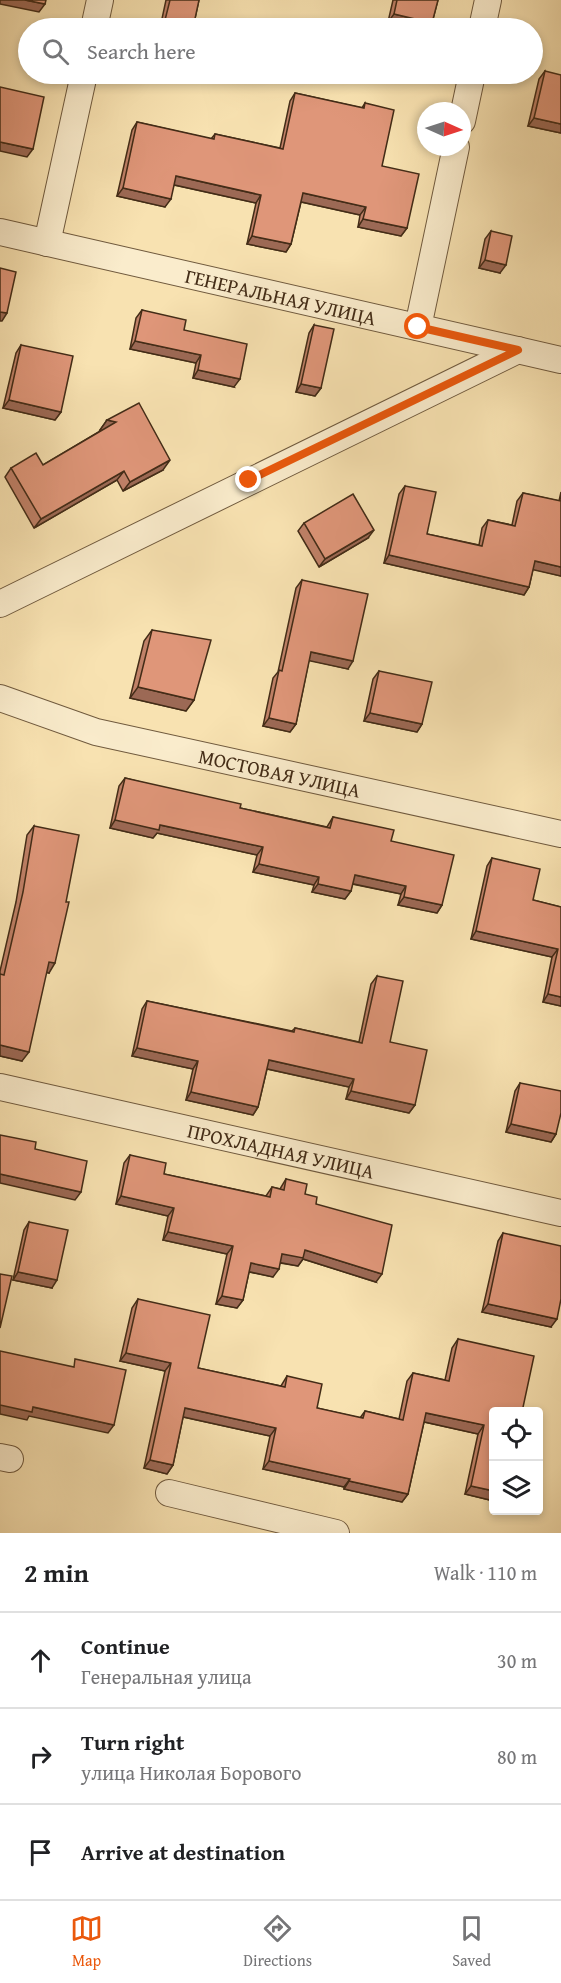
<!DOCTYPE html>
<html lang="en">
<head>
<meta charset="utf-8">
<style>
  :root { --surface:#fff; --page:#f2f2f2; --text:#202124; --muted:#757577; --line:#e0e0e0; --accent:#ea580c }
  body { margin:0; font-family:"Gentium Book Plus",serif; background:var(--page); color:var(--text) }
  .controls { position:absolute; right:18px; bottom:18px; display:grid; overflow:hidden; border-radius:6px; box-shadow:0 3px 9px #0003 }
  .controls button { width:54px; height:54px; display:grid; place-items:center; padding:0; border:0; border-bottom:2px solid var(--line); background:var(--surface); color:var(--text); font:30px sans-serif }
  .compass { position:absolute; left:417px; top:102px; width:54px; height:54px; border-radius:50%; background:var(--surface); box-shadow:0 3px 9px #0003; rotate:93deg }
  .stop { position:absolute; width:18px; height:18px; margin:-14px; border:4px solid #ea580c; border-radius:50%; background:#fff }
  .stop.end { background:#ea580c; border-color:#fff; box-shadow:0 2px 6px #0008 }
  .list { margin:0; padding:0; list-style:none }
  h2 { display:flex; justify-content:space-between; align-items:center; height:78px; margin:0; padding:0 24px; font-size:26px }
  h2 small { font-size:20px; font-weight:400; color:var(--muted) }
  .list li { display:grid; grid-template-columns:39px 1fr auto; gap:18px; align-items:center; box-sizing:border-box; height:96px; padding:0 24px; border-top:2px solid var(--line) }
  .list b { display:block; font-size:22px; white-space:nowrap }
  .list p { margin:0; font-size:20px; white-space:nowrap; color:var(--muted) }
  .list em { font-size:20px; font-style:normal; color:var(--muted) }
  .icon { flex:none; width:33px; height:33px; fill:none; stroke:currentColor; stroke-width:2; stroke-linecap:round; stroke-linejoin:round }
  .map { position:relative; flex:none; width:561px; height:1533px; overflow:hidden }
  .search { position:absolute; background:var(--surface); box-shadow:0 3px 9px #0003; left:18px; right:18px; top:18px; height:66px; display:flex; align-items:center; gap:15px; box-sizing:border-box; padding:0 21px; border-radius:33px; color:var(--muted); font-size:22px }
  .sheet { height:366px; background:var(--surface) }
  nav { display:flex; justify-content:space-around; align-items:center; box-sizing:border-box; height:84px; border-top:2px solid var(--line); background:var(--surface); font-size:16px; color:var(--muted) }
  nav a { display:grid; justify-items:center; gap:3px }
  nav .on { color:var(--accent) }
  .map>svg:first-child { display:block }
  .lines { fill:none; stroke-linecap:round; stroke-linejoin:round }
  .minor-casing { stroke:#705a3e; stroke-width:28 }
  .minor { stroke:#faeccc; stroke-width:26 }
  .wall { fill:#c08168; stroke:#432c17; stroke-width:1.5 }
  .shaded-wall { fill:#9c6955; stroke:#432c17; stroke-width:1.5 }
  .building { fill:#df9679; stroke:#432c17; stroke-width:1.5 }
  .route { stroke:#ea580c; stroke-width:8 }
  .labels { text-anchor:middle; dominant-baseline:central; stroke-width:4.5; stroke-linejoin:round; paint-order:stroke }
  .street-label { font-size:20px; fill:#432c17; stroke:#faeccc }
</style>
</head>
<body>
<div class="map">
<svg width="561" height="1533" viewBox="0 0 561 1533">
  <rect width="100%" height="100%" fill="#f8e2b1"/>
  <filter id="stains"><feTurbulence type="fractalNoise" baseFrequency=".00333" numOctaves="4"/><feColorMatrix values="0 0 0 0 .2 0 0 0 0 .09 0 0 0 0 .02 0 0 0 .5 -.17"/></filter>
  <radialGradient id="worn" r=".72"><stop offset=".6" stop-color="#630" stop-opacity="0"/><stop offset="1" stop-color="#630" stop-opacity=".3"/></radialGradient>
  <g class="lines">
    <g class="minor-casing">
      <g id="minor">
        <polyline points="94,28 100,0"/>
        <polyline points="482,28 488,0"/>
        <polyline points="462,121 472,74"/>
        <path id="s1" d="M0 232 561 360"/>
        <polyline points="47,243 84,74"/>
        <polyline points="418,327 456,147"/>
        <polyline points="0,604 518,350"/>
        <path id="s2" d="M0 698 96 732 561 834"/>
        <path id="s3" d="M0 1087 561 1213"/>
        <polyline points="0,1457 10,1459"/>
        <polyline points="169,1493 336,1533"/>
      </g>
    </g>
    <use href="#minor" class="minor"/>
  </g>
  <g class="wall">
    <polygon points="166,0 199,0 193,28 160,28"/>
    <polygon points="393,0 438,0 432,23 429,28 415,28 388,22"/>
    <polygon points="545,71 561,133 528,126 539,79"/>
    <polygon points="295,93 362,108 365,103 382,166 407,228 401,236 358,227 360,215 301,202 291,244 286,252 247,244 256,203 174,185 165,207 117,196 132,130 137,122 211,139 215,134 280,148 290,101"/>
    <polygon points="491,231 500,273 479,268 485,239"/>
    <polygon points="142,310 184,330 234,387 193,378 196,363 130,349 136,318"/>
    <polygon points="314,325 321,388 315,396 296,392 309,333"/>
    <polygon points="21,345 61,412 55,420 3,408 16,353"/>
    <polygon points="107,420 163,470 123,491 117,480 34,528 5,477 11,468 43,465 102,430 100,430"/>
    <polygon points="405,486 427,534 479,545 482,528 488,520 512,525 517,501 523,493 559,501 561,492 561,576 533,569 529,587 524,595 384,563 399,494"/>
    <polygon points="304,523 368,538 319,567 298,531"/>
    <polygon points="302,580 348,669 309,660 296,724 290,732 263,726 273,678 278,672 296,588"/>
    <polygon points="152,630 194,700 186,711 130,698 144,641"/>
    <polygon points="379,671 422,724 417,732 364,721 373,679"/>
    <polygon points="125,778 240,808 327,827 333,817 391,841 442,905 437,913 398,905 401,894 352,884 351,891 345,899 312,892 314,885 253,872 257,855 157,833 153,838 110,828 119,786"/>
    <polygon points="34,826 49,973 46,972 22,1061 0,1056 0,971 16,902 27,835"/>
    <polygon points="492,858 533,900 561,907 561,1006 543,1002 552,957 471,939 487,866"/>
    <polygon points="377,976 390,1042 415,1105 409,1113 346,1099 349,1087 267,1069 258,1107 253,1115 186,1100 193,1069 132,1056 142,1009 147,1001 292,1031 295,1028 359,1042 371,984"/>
    <polygon points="520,1083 556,1134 551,1142 506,1132 515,1091"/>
    <polygon points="130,1155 164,1174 266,1196 272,1187 280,1189 286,1179 316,1204 376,1282 303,1259 298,1266 280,1263 273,1277 249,1272 243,1300 237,1308 216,1304 227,1254 163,1240 168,1216 116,1204 124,1163"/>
    <polygon points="29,1222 52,1288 13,1280 24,1230"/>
    <polygon points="503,1233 551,1327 482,1312 498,1241"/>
    <polygon points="138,1299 198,1368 281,1386 287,1376 317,1408 360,1418 365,1411 399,1419 407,1381 413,1373 445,1380 452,1348 458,1339 494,1412 494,1501 465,1494 478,1434 424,1422 408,1494 402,1502 344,1489 344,1487 263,1469 270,1436 183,1417 173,1465 167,1474 144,1468 165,1371 120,1361 132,1308"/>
  </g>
  <g class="shaded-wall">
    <polygon points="0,0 25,0 45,4 39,12 0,4"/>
    <polygon points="394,14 432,23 429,28 415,28 388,22"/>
    <polygon points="534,118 561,124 561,133 528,126"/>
    <polygon points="0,142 33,149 27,157 0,151"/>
    <polygon points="176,176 261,195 256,203 170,184"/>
    <polygon points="123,188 171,199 165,207 117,196"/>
    <polygon points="303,193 366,207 360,215 297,201"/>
    <polygon points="363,219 407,228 401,236 358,227"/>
    <polygon points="252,236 291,244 286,252 247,244"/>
    <polygon points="485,260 506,265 500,273 479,268"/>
    <polygon points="0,312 7,313 2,321 0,321"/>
    <polygon points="135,341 201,355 196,363 130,349"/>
    <polygon points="198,370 240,379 234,387 193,378"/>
    <polygon points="301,384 321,388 315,396 296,392"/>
    <polygon points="9,400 61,412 55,420 3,408"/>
    <polygon points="107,420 116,422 110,432 100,430"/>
    <polygon points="170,460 163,470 123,491 130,482"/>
    <polygon points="124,471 117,480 34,528 41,519"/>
    <polygon points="374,530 368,538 319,567 325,559"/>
    <polygon points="389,555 529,587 524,595 384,563"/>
    <polygon points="535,561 561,567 561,576 530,569"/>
    <polygon points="311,652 353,661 348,669 306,660"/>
    <polygon points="138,687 194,700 186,711 130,698"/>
    <polygon points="370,713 422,724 417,732 364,721"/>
    <polygon points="269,718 296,724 290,732 263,726"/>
    <polygon points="115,820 160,825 263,847 257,855 157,833 153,838 110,828"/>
    <polygon points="259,864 319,877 314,885 253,872"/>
    <polygon points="355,875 406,886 401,894 349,883"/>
    <polygon points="318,884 351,891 345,899 312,892"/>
    <polygon points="404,897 442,905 437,913 398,905"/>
    <polygon points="476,931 558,949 552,957 471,939"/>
    <polygon points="49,962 55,963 49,973 42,971"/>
    <polygon points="548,994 561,997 561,1006 543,1002"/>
    <polygon points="0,1045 29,1052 22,1061 0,1056"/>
    <polygon points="137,1048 198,1061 193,1069 132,1056"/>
    <polygon points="269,1060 354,1079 349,1087 263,1068"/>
    <polygon points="351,1091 415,1105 409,1113 346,1099"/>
    <polygon points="191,1092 258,1107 253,1115 186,1100"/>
    <polygon points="511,1124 556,1134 551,1142 506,1132"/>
    <polygon points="0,1174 81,1192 75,1200 0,1183"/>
    <polygon points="121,1196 174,1208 168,1216 116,1204"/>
    <polygon points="168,1232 233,1246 227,1254 163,1240"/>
    <polygon points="305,1250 382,1274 376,1282 303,1259 298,1266 277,1262 282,1254"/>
    <polygon points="251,1263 279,1269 273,1277 246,1271"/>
    <polygon points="18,1272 57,1280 52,1288 13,1280"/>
    <polygon points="222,1296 243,1300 237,1308 216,1304"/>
    <polygon points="488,1304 557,1319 551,1327 482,1312"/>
    <polygon points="126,1353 171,1363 165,1371 120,1361"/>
    <polygon points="0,1405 33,1407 114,1425 108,1433 29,1416 27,1420 0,1414"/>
    <polygon points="185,1408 276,1428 270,1436 179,1416"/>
    <polygon points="426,1413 484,1425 478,1434 420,1421"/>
    <polygon points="150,1460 173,1465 167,1474 144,1468"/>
    <polygon points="269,1461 350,1479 344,1487 263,1469"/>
    <polygon points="349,1481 408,1494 402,1502 344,1489"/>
    <polygon points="471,1486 494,1491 494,1501 465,1494"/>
  </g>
  <g class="building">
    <polygon points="25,0 46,0 45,4"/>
    <polygon points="170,0 199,0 193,28 163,28"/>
    <polygon points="397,0 438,0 432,23 394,14"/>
    <polygon points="545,71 561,75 561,124 534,118"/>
    <polygon points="0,87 44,97 33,149 0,142"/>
    <polygon points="295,93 364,108 365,103 394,110 382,166 419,174 407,228 363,219 366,207 303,193 291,244 252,236 261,195 176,176 171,199 123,188 137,122 214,139 215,134 283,149"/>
    <polygon points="491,231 512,236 506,265 485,260"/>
    <polygon points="0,268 16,272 7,313 0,312"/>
    <polygon points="142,310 186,320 184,330 247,344 240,379 198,370 201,355 135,341"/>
    <polygon points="314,325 334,329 321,388 301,384"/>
    <polygon points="21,345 73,356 61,412 9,400"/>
    <polygon points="139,403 170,460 130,482 124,471 41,519 11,468 36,453 43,465 116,422 107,420"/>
    <polygon points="405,486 436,492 427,534 482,546 488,520 515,526 523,493 561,501 561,567 535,561 529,587 389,555"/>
    <polygon points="353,494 374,530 325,559 304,523"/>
    <polygon points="302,580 368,594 353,661 311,652 296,724 269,718 279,670 282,671"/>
    <polygon points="152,630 211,640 194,700 138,687"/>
    <polygon points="379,671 432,682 422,724 370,713"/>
    <polygon points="125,778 241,804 240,808 330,828 333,817 394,830 391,841 454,855 442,905 404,897 406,886 355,875 351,891 318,884 319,877 259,864 263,847 160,825 159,830 115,820"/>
    <polygon points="34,826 79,835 66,902 69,902 55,963 49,962 29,1052 0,1045 0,974 4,975 23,892"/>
    <polygon points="492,858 540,869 533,900 561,907 561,997 548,994 558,949 476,931"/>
    <polygon points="377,976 403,981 390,1042 427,1050 415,1105 351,1091 354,1079 269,1060 258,1107 191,1092 198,1061 137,1048 147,1001 294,1032 295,1028 362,1043"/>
    <polygon points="520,1083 561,1091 561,1113 556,1134 511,1124"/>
    <polygon points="0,1135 36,1142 35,1149 87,1161 81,1192 0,1174"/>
    <polygon points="130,1155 166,1163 164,1174 270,1197 272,1187 284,1190 286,1179 307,1184 305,1194 317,1197 316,1204 392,1225 382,1274 305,1250 303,1258 282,1254 279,1269 251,1263 243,1300 222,1296 233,1246 168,1232 174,1208 121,1196"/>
    <polygon points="29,1222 68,1230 57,1280 18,1272"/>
    <polygon points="503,1233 561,1246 561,1299 557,1319 488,1304"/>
    <polygon points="0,1274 12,1276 0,1328"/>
    <polygon points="138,1299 210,1315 198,1368 285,1387 287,1376 322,1384 317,1408 363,1418 365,1411 403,1420 413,1373 449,1381 458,1339 534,1356 522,1412 494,1412 494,1491 471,1486 484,1425 426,1413 408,1494 349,1481 350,1479 269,1461 276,1428 185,1408 173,1465 150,1460 171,1363 126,1353"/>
    <polygon points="0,1351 74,1367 75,1359 126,1370 114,1425 33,1407 32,1412 0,1405"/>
  </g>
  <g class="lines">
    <polyline class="route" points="249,480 518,350 418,327"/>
  </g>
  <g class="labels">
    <g class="street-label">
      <text stroke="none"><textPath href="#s1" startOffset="288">ГЕНЕРАЛЬНАЯ УЛИЦА</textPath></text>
      <text stroke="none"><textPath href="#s2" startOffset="290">МОСТОВАЯ УЛИЦА</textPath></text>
      <text stroke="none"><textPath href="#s3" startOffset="288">ПРОХЛАДНАЯ УЛИЦА</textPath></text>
    </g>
  </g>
  <rect width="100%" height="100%" filter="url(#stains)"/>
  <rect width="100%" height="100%" fill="url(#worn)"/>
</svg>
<div class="controls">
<button><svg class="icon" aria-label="locate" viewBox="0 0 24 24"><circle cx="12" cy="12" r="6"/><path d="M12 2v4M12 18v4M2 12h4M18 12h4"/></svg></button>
<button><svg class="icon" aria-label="layers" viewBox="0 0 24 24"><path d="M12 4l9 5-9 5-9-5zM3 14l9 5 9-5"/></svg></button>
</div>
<svg class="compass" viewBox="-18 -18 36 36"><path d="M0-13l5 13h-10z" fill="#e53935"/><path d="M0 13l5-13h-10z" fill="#757577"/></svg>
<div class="stop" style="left:418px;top:327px"></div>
<div class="stop end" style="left:249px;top:480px"></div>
<div class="search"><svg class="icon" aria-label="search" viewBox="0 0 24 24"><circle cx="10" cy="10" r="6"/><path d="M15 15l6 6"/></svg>Search here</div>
</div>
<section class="sheet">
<h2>2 min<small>Walk · 110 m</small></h2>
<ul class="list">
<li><svg class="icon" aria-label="ahead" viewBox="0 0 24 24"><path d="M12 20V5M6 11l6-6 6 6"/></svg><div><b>Continue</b><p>Генеральная улица</p></div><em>30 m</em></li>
<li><svg class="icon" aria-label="right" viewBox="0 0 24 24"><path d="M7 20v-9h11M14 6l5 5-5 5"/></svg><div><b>Turn right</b><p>улица Николая Борового</p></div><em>80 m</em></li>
<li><svg class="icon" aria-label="arrive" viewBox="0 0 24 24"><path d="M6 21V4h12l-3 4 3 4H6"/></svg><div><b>Arrive at destination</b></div></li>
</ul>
</section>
<nav>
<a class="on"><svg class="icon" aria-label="map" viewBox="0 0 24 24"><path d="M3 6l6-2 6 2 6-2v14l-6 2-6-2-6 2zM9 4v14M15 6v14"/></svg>Map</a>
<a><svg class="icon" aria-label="directions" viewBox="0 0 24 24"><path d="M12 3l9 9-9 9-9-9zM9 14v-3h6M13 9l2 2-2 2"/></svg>Directions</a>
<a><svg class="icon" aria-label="saved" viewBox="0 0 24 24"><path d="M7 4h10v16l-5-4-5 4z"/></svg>Saved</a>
</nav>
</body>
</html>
